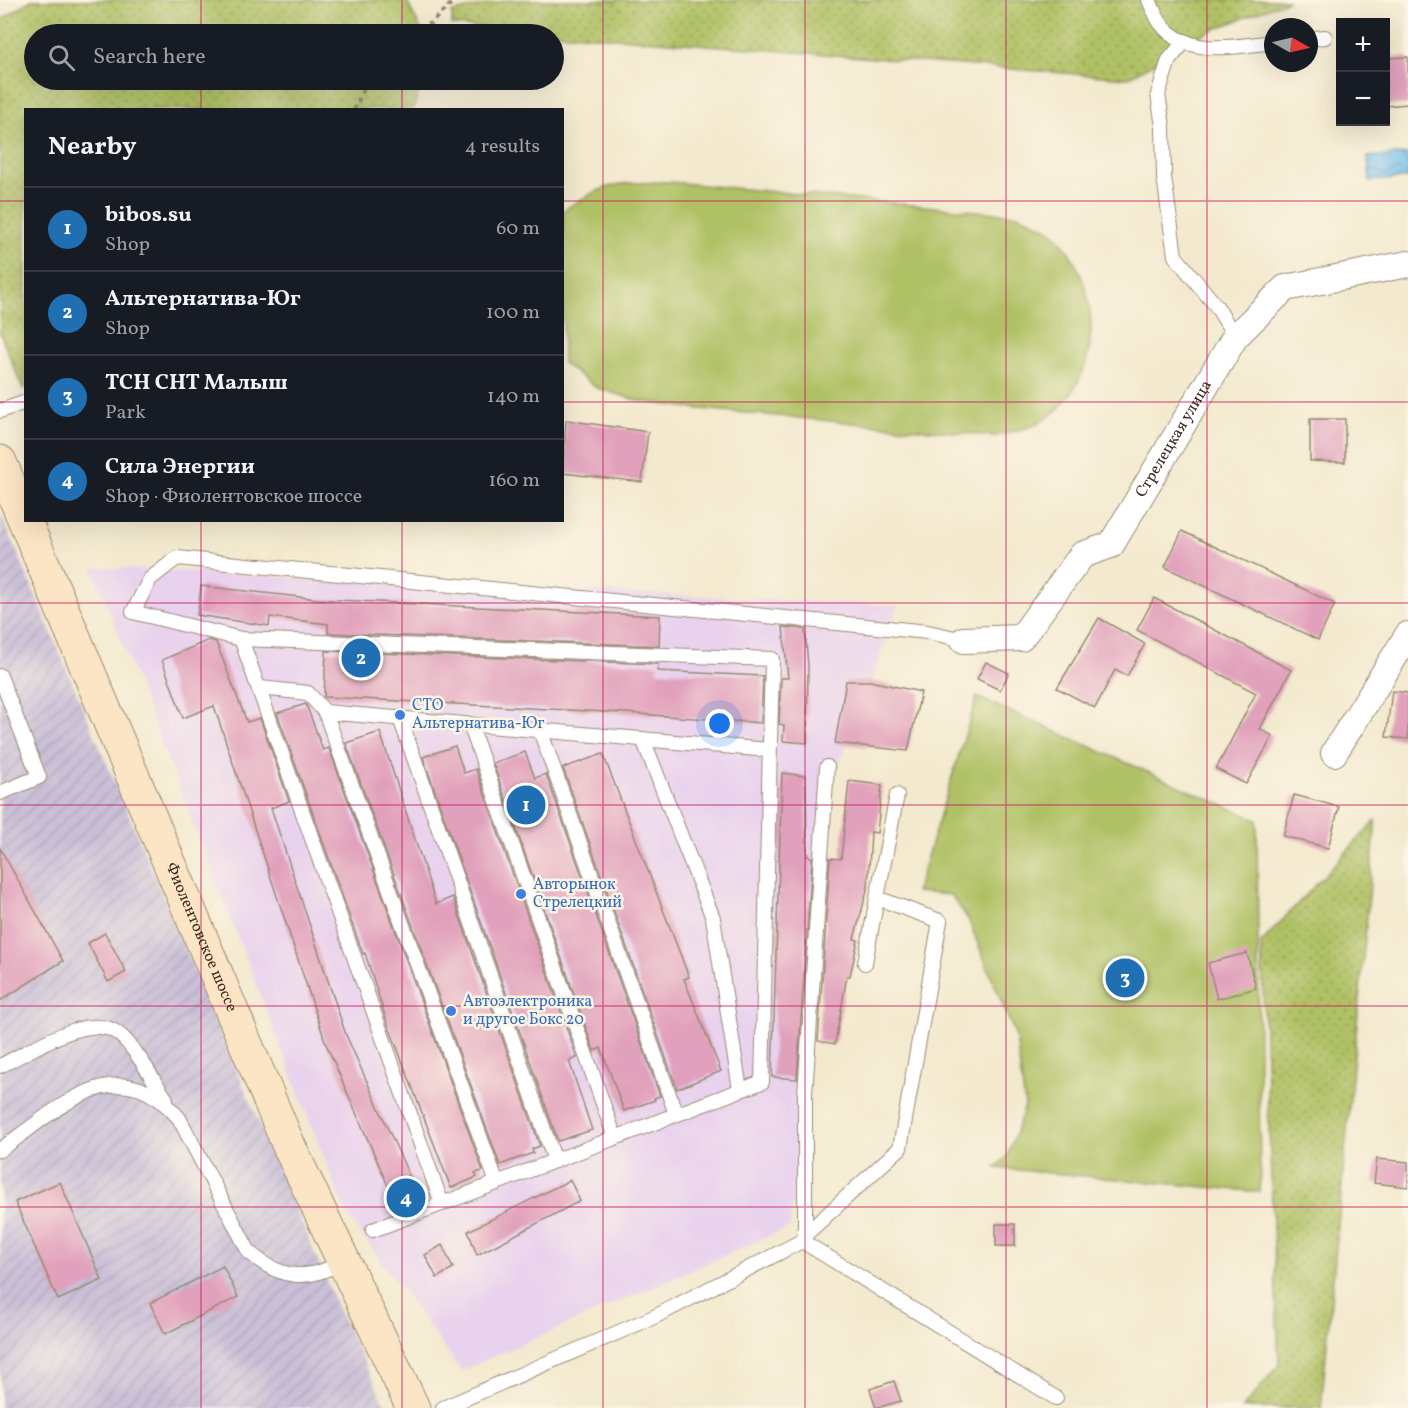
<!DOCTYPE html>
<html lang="en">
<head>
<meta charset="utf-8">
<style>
  :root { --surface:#171b24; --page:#20242c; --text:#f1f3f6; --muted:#9ea1a6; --line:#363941; --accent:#1f6fb2 }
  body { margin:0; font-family:Vollkorn,serif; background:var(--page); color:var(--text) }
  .controls { position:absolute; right:18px; top:18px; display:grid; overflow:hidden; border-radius:0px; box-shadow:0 6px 24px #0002 }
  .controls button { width:54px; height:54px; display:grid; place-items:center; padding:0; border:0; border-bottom:2px solid var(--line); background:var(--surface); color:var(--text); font:30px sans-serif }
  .compass { position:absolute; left:1264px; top:18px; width:54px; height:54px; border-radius:50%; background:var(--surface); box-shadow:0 6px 24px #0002; rotate:98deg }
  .you { position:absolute; left:720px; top:724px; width:21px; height:21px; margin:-15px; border:4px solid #fff; border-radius:50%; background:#1a73e8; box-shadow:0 0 0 9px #1a73e833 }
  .badge { display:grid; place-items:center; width:39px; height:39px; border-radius:50%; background:var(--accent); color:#fff; font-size:20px; font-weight:700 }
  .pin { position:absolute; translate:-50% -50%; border:3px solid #fff; box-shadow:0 2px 6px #0006 }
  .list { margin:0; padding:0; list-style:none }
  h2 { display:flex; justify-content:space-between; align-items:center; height:78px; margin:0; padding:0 24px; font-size:26px }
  h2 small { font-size:20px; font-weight:400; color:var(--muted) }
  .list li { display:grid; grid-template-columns:39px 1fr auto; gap:18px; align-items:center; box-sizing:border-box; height:84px; padding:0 24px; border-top:2px solid var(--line) }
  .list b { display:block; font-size:22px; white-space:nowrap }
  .list p { margin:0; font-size:20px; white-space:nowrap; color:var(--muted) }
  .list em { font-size:20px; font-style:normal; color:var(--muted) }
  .icon { flex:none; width:33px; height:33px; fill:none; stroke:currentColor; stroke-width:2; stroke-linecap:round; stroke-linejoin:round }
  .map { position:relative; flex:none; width:1408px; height:1408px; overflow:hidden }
  .search { position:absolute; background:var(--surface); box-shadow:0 6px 24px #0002; left:24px; top:24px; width:540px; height:66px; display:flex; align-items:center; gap:15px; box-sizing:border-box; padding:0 21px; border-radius:33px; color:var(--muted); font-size:22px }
  .panel { position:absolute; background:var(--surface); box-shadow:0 6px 24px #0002; left:24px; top:108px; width:540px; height:414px; border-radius:0px }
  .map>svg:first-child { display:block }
  .built { fill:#e9d2ed }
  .industrial { fill:url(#industrial-furrows) }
  .grass { fill:url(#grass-dots); stroke:#767642; stroke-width:1.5 }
  .garden { fill:#b0c165; stroke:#767642; stroke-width:1.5 }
  .water { fill:url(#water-waves); stroke:#567484; stroke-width:1.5 }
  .building { fill:#e1a0bb }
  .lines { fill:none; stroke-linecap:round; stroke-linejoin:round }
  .lane-casing { stroke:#978a76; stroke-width:16 }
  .street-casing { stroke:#978a76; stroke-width:28 }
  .secondary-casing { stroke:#978a76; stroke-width:35 }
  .path { stroke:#978a76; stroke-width:4; stroke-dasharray:4.5 4.5; stroke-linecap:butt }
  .lane { stroke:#fff; stroke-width:14 }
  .street { stroke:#fff; stroke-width:26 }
  .secondary { stroke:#fce5c4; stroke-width:33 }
  .grid { fill:none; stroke:#c2185b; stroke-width:1.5; stroke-opacity:0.55 }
  .shop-dot { fill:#3f7fe0; stroke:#fcf5e5; stroke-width:2 }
  .labels { text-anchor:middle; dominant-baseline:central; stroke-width:5; stroke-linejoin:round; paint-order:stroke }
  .street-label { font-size:16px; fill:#3b2a1e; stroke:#fcf5e5 }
  .shop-label { font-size:16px; fill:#366cbe; stroke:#fcf5e5; text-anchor:start }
</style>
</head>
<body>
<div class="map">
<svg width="1408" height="1408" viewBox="0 0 1408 1408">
  <defs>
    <pattern id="industrial-furrows" width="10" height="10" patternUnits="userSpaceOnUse" patternTransform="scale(1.5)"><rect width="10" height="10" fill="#c9bfd7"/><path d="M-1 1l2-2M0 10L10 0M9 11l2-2" fill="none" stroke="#aea4b8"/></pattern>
    <pattern id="grass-dots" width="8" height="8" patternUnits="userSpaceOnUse" patternTransform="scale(1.5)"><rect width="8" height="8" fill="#b0c165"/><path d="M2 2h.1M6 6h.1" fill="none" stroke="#909d53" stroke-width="1.8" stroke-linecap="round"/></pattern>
    <pattern id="water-waves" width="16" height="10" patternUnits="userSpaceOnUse" patternTransform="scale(1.5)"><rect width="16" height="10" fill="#71beeb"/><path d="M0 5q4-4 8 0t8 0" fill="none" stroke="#5e9bbe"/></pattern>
  </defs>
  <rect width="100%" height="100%" fill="#fcf5e5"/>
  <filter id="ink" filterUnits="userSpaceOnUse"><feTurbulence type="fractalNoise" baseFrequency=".0167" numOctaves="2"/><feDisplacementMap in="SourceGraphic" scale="12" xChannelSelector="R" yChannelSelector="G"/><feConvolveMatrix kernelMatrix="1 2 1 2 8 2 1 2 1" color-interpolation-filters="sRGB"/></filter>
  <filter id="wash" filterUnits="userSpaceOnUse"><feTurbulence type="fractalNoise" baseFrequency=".008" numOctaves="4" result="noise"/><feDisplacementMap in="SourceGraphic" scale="24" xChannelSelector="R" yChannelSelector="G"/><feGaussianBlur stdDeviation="1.35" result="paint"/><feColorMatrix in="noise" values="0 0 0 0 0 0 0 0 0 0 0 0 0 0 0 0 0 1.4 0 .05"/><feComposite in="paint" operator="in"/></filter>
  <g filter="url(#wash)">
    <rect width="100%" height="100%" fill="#f3e9ce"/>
    <polygon class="built" points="92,567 899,606 832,782 790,1227 461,1371 346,1213"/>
    <polygon class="industrial" points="0,512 339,1311 387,1408 0,1408"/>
    <g class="grass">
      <polygon points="31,0 406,0 423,34 34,34 34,80 422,80 413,109 26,110 26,388 23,389 0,333 0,21"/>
      <polygon points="510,0 1289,0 1185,41 1170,54 1128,78 452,25 452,12"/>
      <polygon points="1376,820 1321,1408 1243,1408 1279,1365 1261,943"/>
    </g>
    <g class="garden">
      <path d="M670 182 1018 215C1033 222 1051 227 1061 241 1102 292 1104 377 1047 418 1033 428 1012 432 995 436L691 408 639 401 597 388 563 363V211C606 181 619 183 670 182Z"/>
      <polygon points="977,697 1257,820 1260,1192 995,1168 1007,1157 1025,1106 1016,1037 968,919 951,895 916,892"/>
    </g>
    <polygon class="water" points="1408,154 1408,178 1370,181 1368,157"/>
    <g id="blocks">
      <g class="building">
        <polygon points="1408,57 1408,104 1386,106 1386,58"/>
        <polygon points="1310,419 1345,419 1345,462 1310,461"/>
        <polygon points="566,420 648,432 642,482 562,473"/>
        <polygon points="1182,531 1335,604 1318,640 1165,567"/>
        <polygon points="201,586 318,599 660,616 659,646 328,633 328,624 270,617 269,626 197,615"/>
        <polygon points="1154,598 1291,670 1260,729 1273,736 1246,784 1216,769 1256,693 1137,630"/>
        <polygon points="1099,618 1145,644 1127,676 1115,670 1095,708 1057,688"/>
        <polygon points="783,627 805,629 808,666 807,743 783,741 784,725 779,724 781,678 788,678"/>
        <polygon points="209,640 216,642 247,722 260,718 289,801 271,808 346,1035 421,1202 399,1211 326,1044 214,706 183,718 162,660"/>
        <polygon points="326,651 658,664 657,671 763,676 761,723 625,713 324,697"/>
        <polygon points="986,662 1009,673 1000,690 977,679"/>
        <polygon points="846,681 870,681 921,692 908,751 835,743"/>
        <polygon points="1392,691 1408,693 1408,739 1386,737"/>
        <polygon points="306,704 323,750 329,748 483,1171 475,1173 477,1177 451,1188 386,1019 365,953 363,954 277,713"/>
        <polygon points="380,732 436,904 453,897 540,1146 532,1149 533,1153 500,1165 346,743"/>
        <polygon points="455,746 464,773 476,769 577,1058 569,1061 592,1130 558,1141 423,757"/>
        <polygon points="525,752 535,778 546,774 660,1096 654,1098 655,1100 624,1111 601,1048 594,1051 493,763"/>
        <polygon points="603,754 689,977 684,979 721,1071 677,1089 563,768"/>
        <polygon points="782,773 806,776 807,856 812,857 797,1079 772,1077"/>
        <polygon points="849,781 882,785 877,833 871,832 868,887 854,939 858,940 850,976 847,976 835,1044 818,1041 830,858 841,859"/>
        <polygon points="1294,795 1339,807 1328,848 1283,836"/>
        <polygon points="0,848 63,961 0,1001"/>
        <polygon points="105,933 126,972 108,982 88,943"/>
        <polygon points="1247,953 1256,988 1217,999 1208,963"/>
        <polygon points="1377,1159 1408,1162 1408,1187 1374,1183"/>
        <polygon points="570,1180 580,1201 477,1255 468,1231"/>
        <polygon points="60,1182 102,1280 58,1300 15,1202"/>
        <rect x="996" y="1224" width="19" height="22"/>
        <polygon points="442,1245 453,1268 437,1278 425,1255"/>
        <polygon points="223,1266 238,1297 165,1334 150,1303"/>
        <polygon points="894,1381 901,1401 876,1408 870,1389"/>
      </g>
    </g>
  </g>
  <g filter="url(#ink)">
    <use href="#blocks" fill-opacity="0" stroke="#978a76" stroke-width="1.5"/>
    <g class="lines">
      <g class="lane-casing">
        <g id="lane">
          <path d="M1149 0C1153 8 1156 18 1162 25 1188 58 1238 46 1273 42"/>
          <polyline points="1309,39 1325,37"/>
          <polyline points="1185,41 1169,60 1158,94 1163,127 1164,177 1175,256 1217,307 1235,337"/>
          <polyline points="0,411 26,402"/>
          <polyline points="241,639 442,1204"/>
          <polyline points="0,676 39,777 0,793"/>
          <polyline points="260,688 308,693 325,712 769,750"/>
          <polyline points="325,712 497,1183"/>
          <polyline points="400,718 555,1161"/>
          <polyline points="470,724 615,1138"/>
          <polyline points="540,730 676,1114"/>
          <polyline points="643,739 713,918 740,1090"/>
          <polyline points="877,898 897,795"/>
          <path d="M0 1066C30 1052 90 1009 120 1035 138 1051 152 1079 166 1099"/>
          <path d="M0 1150C59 1109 117 1046 179 1118L249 1252C281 1280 307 1282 344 1261"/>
          <polyline points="373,1230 762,1082 772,659 241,639 133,612 150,579 177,558 928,632 964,640"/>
          <polyline points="805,1235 900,1148 940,921 877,898 865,963"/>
          <polyline points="802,1241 1056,1398"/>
          <polyline points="443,1408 656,1316 802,1241 805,1235 805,1094 827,767"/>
        </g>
      </g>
      <g class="street-casing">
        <g id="street">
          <path id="s1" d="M964 640 1021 638 1082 555 1111 545 1235 337 1285 288 1408 264"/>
          <polyline points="1334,753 1408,635"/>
        </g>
      </g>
      <g class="secondary-casing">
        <g id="secondary">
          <path id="s2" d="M0 462 289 1146 413 1408"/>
        </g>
      </g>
      <g class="path">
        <polyline points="402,34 431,23 455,0"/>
        <polyline points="354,110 368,80"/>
      </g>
      <use href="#lane" class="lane"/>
      <use href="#street" class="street"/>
      <use href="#secondary" class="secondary"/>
    </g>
  </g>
  <path class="grid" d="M201 0V34M402 0V34M603 0V1408M805 0V1408M1006 0V1408M1207 0V1408M201 80V110M402 80V110M0 201H26M562 201H1408M0 402H26M562 402H1408M201 520V1408M402 520V1408M0 603H1408M0 805H1408M0 1006H1408M0 1207H1408"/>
  <g class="shop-dot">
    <circle cx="400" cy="715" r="6"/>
    <circle cx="521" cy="894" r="6"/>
    <circle cx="451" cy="1011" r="6"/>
  </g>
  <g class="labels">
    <g class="street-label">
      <text stroke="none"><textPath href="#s1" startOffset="314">Стрелецкая улица</textPath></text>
      <text stroke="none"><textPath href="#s2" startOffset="516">Фиолентовское шоссе</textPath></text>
    </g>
    <g class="shop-label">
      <text x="412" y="706">СТО<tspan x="412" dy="18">Альтернатива-Юг</tspan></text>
      <text x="533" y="885">Авторынок<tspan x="533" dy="18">Стрелецкий</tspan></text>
      <text x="463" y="1002">Автоэлектроника<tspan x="463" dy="18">и другое Бокс 20</tspan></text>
    </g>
  </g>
</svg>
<div class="controls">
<button>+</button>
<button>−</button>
</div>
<svg class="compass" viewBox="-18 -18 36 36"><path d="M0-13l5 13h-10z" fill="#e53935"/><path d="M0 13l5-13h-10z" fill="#9ea1a6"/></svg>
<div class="you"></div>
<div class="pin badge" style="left:526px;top:805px">1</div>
<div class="pin badge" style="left:361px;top:658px">2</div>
<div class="pin badge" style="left:1125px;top:978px">3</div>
<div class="pin badge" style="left:406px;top:1198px">4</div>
<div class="search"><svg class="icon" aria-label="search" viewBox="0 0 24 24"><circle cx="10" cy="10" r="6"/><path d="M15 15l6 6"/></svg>Search here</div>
<section class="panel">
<h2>Nearby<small>4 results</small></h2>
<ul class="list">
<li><span class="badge">1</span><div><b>bibos.su</b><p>Shop</p></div><em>60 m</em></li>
<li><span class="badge">2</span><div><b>Альтернатива-Юг</b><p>Shop</p></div><em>100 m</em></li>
<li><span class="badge">3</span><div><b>ТСН СНТ Малыш</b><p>Park</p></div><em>140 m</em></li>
<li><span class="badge">4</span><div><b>Сила Энергии</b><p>Shop · Фиолентовское шоссе</p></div><em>160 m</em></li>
</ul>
</section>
</div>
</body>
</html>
